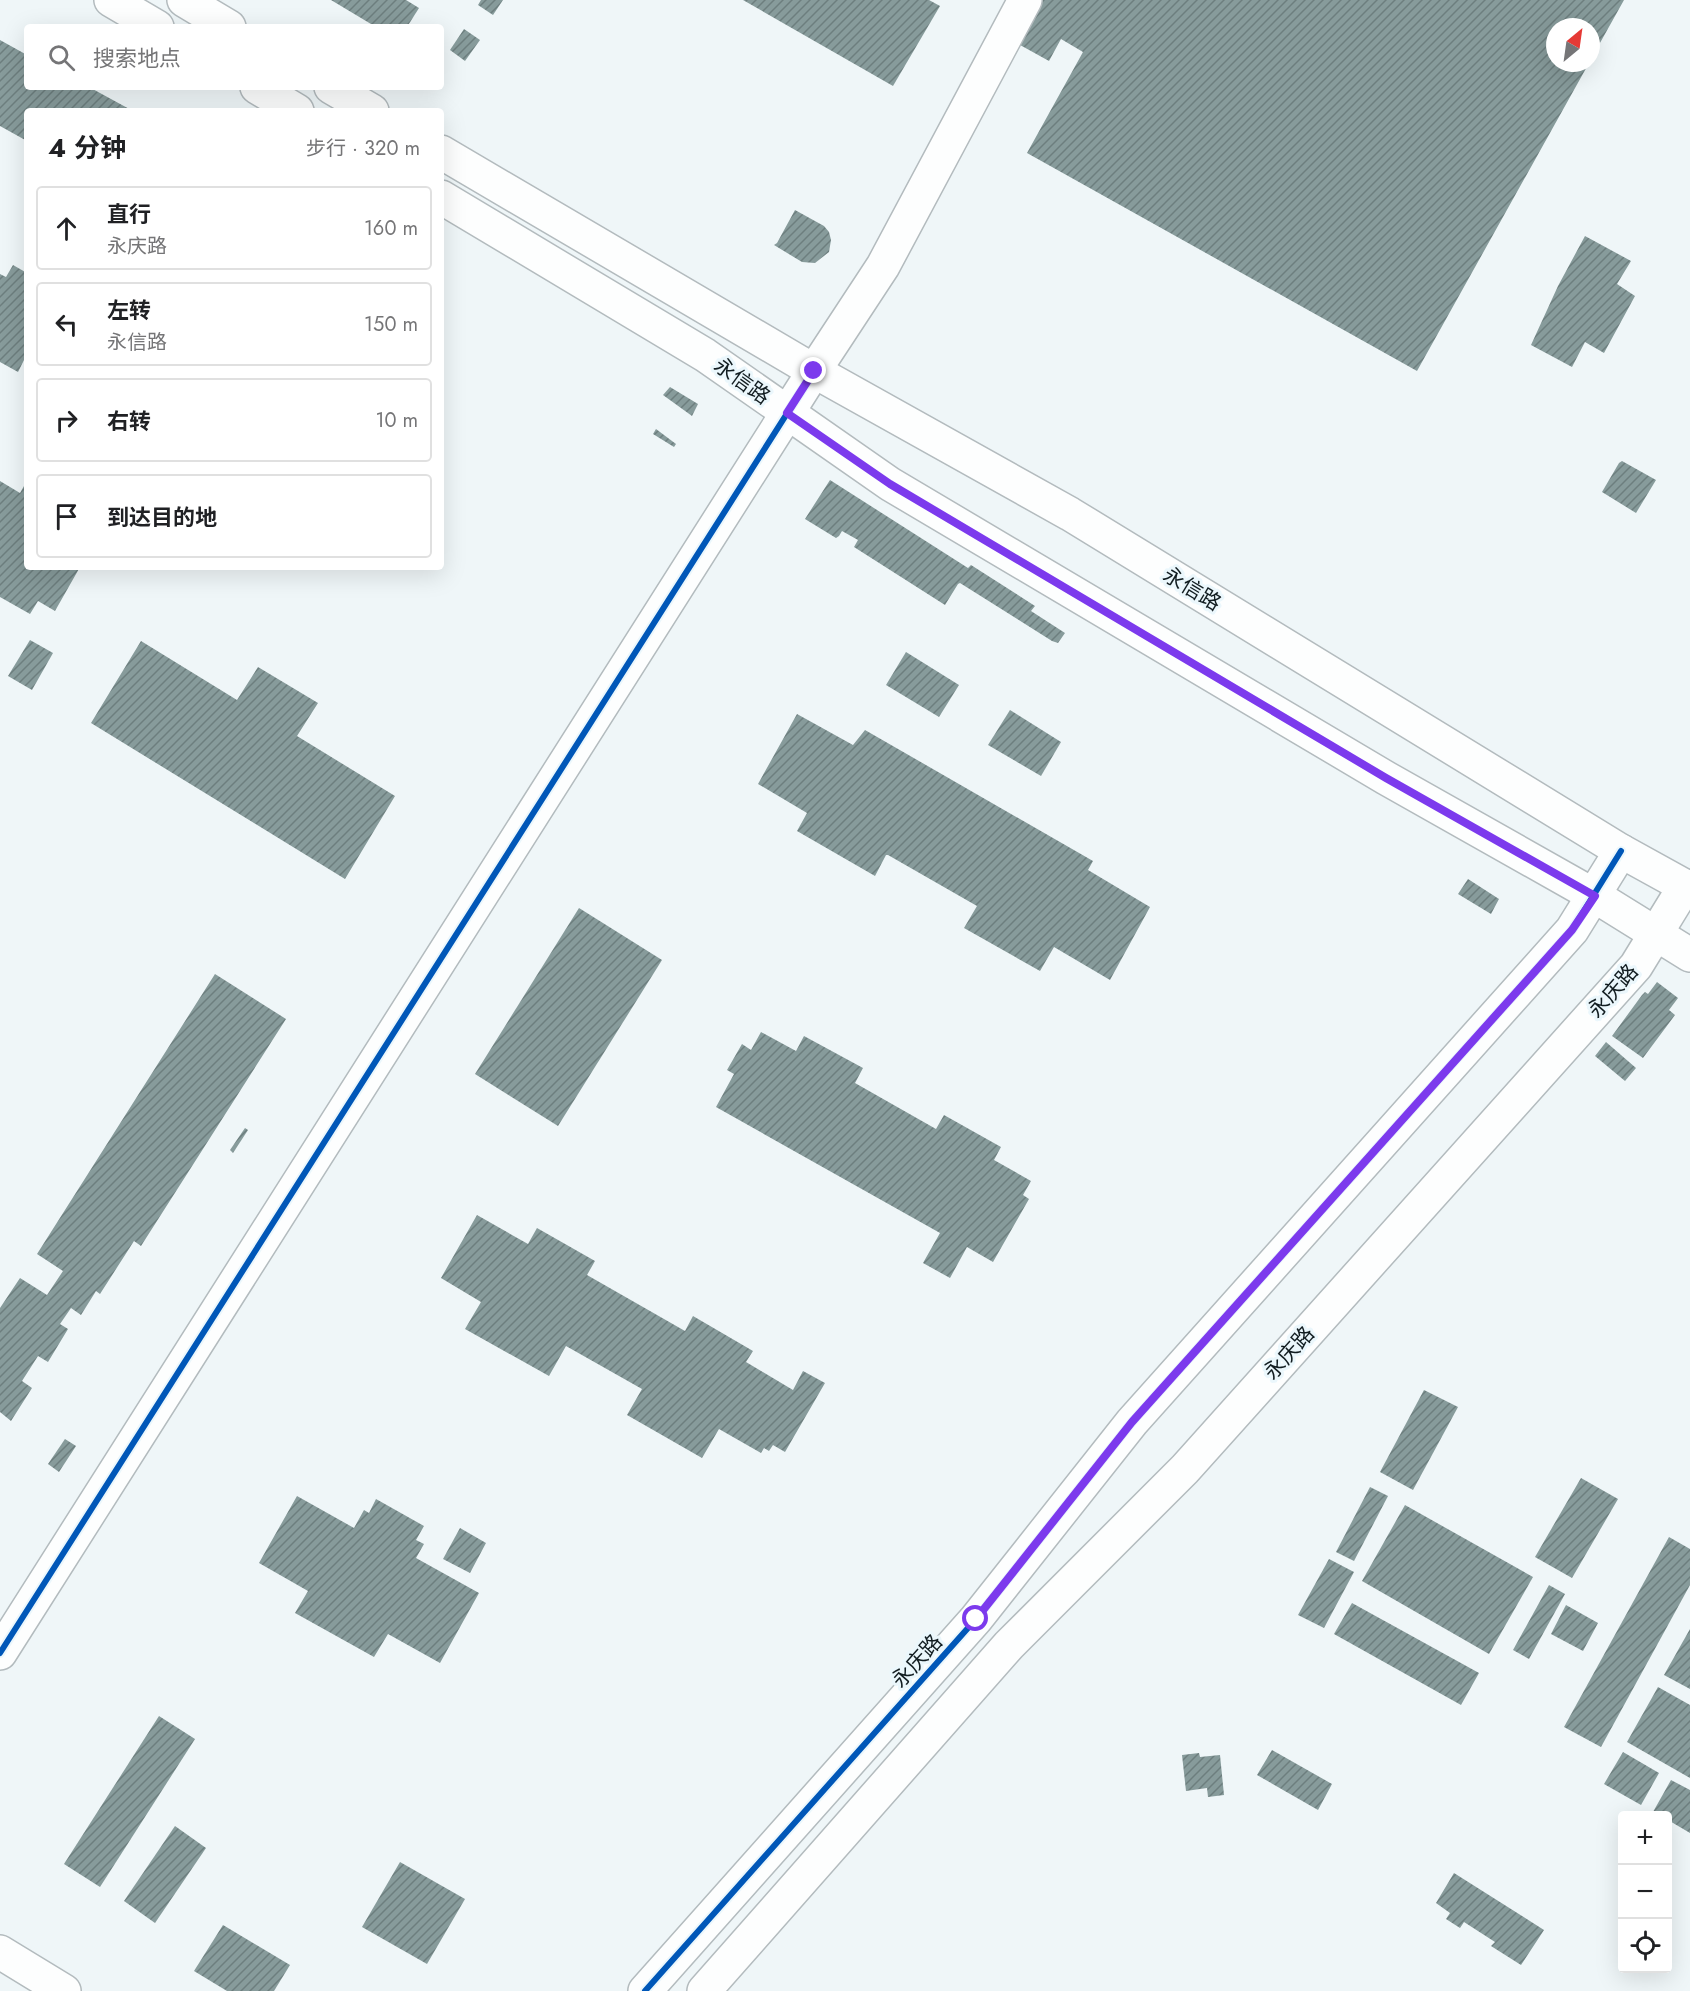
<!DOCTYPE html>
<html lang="zh">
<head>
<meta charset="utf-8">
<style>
  :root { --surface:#fff; --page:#f6f6f6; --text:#202124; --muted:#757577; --line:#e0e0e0 }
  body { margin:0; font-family:Jost,"Noto Sans SC",sans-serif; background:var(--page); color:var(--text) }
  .controls { position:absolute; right:18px; bottom:18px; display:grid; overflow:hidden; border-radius:6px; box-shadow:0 6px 24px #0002 }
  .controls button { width:54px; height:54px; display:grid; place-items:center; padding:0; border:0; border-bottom:2px solid var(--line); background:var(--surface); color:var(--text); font:30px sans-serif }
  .compass { position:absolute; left:1546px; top:18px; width:54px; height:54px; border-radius:50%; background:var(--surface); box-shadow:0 6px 24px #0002; rotate:29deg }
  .stop { position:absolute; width:18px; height:18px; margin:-14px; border:4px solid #7c3aed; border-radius:50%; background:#fff }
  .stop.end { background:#7c3aed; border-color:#fff; box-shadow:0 2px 6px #0008 }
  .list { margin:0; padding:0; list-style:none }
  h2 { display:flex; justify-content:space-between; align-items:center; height:78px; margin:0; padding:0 24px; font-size:26px }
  h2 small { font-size:20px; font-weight:400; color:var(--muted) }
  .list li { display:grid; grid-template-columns:39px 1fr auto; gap:18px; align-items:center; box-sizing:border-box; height:84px; margin:0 12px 12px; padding:0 12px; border:2px solid var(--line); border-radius:6px }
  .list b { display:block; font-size:22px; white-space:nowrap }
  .list p { margin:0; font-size:20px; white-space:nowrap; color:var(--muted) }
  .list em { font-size:20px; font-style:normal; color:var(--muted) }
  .icon { flex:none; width:33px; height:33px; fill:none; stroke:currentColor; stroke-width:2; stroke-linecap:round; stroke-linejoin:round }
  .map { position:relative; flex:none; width:1690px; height:1991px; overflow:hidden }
  .search { position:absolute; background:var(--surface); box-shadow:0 6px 24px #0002; left:24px; top:24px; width:420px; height:66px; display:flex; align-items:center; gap:15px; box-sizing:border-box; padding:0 21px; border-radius:6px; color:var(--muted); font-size:22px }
  .panel { position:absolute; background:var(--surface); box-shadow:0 6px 24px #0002; left:24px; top:108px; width:420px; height:462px; border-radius:6px }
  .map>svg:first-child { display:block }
  .building { fill:url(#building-hatch) }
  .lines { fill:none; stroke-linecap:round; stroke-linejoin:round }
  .minor-casing { stroke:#b3bbbe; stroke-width:36 }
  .minor { stroke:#fdfefe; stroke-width:33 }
  .cycleway-casing { stroke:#ebf7fc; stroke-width:10 }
  .cycleway { stroke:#0057b8; stroke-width:6 }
  .route { stroke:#7c3aed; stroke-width:8 }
  .labels { text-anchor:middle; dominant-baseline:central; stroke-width:6; stroke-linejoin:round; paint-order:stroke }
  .street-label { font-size:21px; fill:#121d21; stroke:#ebf7fc }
</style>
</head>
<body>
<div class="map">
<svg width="1690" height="1991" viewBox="0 0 1690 1991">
  <defs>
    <pattern id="building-hatch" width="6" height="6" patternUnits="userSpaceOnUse" patternTransform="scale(1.5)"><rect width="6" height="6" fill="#879b9b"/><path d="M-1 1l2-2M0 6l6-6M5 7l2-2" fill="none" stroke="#6d7e7e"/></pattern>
  </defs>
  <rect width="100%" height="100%" fill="#eff6f8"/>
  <g class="building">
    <polygon points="331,0 406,0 419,8 407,27 376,27"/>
    <polygon points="481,0 503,0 493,15 478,5"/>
    <polygon points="743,0 929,0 940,6 893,86"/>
    <polygon points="1030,0 1624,0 1591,59 1591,27 1555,27 1555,63 1589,63 1417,371 1027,153 1083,52 1061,39 1049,61 1009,39"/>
    <polygon points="464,29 480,40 465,61 450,50"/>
    <polygon points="0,40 27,55 27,87 89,87 133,111 27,111 27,141 0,126"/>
    <polygon points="795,210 824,226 829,232 831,240 829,252 815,263 802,262 774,245 777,243"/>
    <polygon points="1585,236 1631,261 1617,284 1635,296 1604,353 1585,342 1572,367 1531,345 1558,286"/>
    <polygon points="13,265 27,273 27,362 24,360 18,372 0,362 0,274 6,277"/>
    <polygon points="670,387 698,404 692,416 663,395"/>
    <polygon points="656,429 676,444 674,447 653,434"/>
    <polygon points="1622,461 1656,480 1636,513 1602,492 1619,463"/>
    <polygon points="830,480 968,568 971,565 1035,606 1031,611 1065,633 1058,643 1052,641 960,583 958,584 945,605 854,547 858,540 842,531 839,536 836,538 805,519"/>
    <polygon points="0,481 20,493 24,486 27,488 27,567 80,567 55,611 38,601 30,614 0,597"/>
    <polygon points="30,640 53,653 32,690 8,676"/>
    <polygon points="141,641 237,700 258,667 318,703 297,736 395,796 345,879 91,723"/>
    <polygon points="906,652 959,685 939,717 886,685"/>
    <polygon points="1010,710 1061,742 1041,776 988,745"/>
    <polygon points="797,714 853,745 865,730 1093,861 1088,870 1150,907 1110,980 1054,947 1040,971 964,928 977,906 888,855 886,855 875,876 797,831 807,813 758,784"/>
    <polygon points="1468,879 1499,899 1491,914 1458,894"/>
    <polygon points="579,908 662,960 558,1126 475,1074"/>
    <polygon points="215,974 286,1019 141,1246 134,1241 100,1294 96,1291 81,1315 71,1308 60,1324 68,1329 48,1362 38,1356 22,1381 32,1388 11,1421 0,1412 0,1308 20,1278 47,1295 63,1271 37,1254"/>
    <polygon points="1657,982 1678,998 1669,1010 1675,1015 1643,1058 1612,1036 1642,995 1645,992 1648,994"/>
    <polygon points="761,1032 796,1051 804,1036 863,1068 855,1083 936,1129 944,1115 1001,1147 994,1160 1031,1181 1023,1195 1029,1199 993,1262 967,1247 950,1278 923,1263 940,1233 716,1107 734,1074 727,1070 742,1044 751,1050"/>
    <polygon points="1606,1042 1636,1068 1625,1081 1595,1056"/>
    <polygon points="245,1128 248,1130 233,1153 230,1150"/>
    <polygon points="477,1215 528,1244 537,1228 595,1261 587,1275 685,1331 693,1316 753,1351 746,1362 793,1390 803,1371 825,1383 785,1452 773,1445 769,1451 764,1448 761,1453 719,1429 702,1458 627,1415 642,1389 566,1346 549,1376 465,1329 481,1302 441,1278"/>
    <polygon points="1424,1390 1458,1407 1413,1490 1380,1472"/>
    <polygon points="65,1439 76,1446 59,1472 48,1464"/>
    <polygon points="1581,1478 1618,1499 1572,1578 1535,1557"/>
    <polygon points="1370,1487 1388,1496 1354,1561 1336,1552"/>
    <polygon points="297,1496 354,1528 364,1510 369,1513 376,1499 424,1526 416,1540 424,1544 416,1558 479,1593 440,1663 388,1634 374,1657 295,1613 308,1591 259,1563"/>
    <polygon points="1405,1505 1533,1577 1489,1654 1362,1581"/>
    <polygon points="460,1528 486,1543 470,1573 443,1559"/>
    <polygon points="1669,1537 1690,1549 1690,1585 1601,1747 1564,1727"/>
    <polygon points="1329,1559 1354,1572 1324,1628 1298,1615"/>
    <polygon points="1549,1585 1565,1594 1529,1659 1513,1650"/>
    <polygon points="1352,1603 1479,1673 1461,1705 1334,1634"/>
    <polygon points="1566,1605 1598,1623 1583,1651 1551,1634"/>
    <polygon points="1690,1629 1690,1689 1664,1675"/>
    <polygon points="1658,1687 1690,1705 1690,1778 1627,1742"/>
    <polygon points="159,1716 195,1739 100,1887 64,1864"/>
    <polygon points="1272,1750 1332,1784 1318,1810 1257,1775"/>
    <polygon points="1623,1752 1659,1773 1641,1805 1604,1784"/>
    <polygon points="1199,1753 1200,1757 1220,1755 1224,1795 1208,1797 1207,1788 1186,1791 1182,1755"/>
    <polygon points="1671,1780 1690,1790 1690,1833 1668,1820 1668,1816 1659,1816 1653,1812"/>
    <polygon points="175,1826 206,1848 155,1923 124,1901"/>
    <polygon points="400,1862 465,1899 427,1964 362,1927"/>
    <polygon points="1454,1873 1544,1930 1521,1965 1491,1946 1495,1942 1464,1922 1460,1928 1446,1919 1450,1913 1436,1903"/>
    <polygon points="223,1925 290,1965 274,1991 227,1991 194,1971"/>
  </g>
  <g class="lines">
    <g class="minor-casing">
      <g id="minor">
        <polyline points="111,0 157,27"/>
        <polyline points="184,0 229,27"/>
        <polyline points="257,87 297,111"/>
        <polyline points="331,87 372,111"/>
        <polyline points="441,152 814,371 1070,514 1621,851 1690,889"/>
        <polyline points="441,197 705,355 890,484 1386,778 1595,896 1690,955"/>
        <polyline points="0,1653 814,371 883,266 1025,0"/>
        <polyline points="0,1952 64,1991"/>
        <polyline points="645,1991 976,1619 1132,1422 1572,930 1621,851"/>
        <polyline points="704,1991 1009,1645 1185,1469 1636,966 1685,886"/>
      </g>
    </g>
    <use href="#minor" class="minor"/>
    <g class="cycleway-casing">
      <g id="cycleway">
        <polyline points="0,1653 814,371"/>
        <polyline points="645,1991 976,1619 1132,1422 1572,930 1621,851"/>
      </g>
    </g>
    <use href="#cycleway" class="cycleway"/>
  </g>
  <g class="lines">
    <polyline class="route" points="814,371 787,413 890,484 1386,778 1595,896 1572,930 1132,1422 976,1619"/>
  </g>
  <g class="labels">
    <g class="street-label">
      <text transform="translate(742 381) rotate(36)">永信路</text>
      <text transform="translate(1192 589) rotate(31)">永信路</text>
      <text transform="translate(1613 991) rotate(-49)">永庆路</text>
      <text transform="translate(1289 1353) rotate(-48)">永庆路</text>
      <text transform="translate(917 1661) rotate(-48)">永庆路</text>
    </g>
  </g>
</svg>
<div class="controls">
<button>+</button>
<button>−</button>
<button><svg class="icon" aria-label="locate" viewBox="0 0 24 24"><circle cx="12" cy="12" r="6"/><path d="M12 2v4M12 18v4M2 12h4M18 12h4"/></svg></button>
</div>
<svg class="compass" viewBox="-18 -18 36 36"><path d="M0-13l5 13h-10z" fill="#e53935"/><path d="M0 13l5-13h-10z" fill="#757577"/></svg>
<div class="stop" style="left:976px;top:1619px"></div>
<div class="stop end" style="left:814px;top:371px"></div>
<div class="search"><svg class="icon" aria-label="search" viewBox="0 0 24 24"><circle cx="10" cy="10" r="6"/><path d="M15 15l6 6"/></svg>搜索地点</div>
<section class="panel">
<h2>4 分钟<small>步行 · 320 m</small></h2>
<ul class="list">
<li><svg class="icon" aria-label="ahead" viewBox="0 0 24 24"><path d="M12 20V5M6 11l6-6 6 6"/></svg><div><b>直行</b><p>永庆路</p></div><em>160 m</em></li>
<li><svg class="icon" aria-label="left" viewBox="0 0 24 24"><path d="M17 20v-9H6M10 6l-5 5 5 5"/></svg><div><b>左转</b><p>永信路</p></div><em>150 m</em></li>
<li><svg class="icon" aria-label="right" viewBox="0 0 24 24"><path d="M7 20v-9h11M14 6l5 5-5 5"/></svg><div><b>右转</b></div><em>10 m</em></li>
<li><svg class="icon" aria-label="arrive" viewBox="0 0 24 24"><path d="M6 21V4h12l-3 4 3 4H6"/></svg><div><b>到达目的地</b></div></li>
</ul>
</section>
</div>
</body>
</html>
